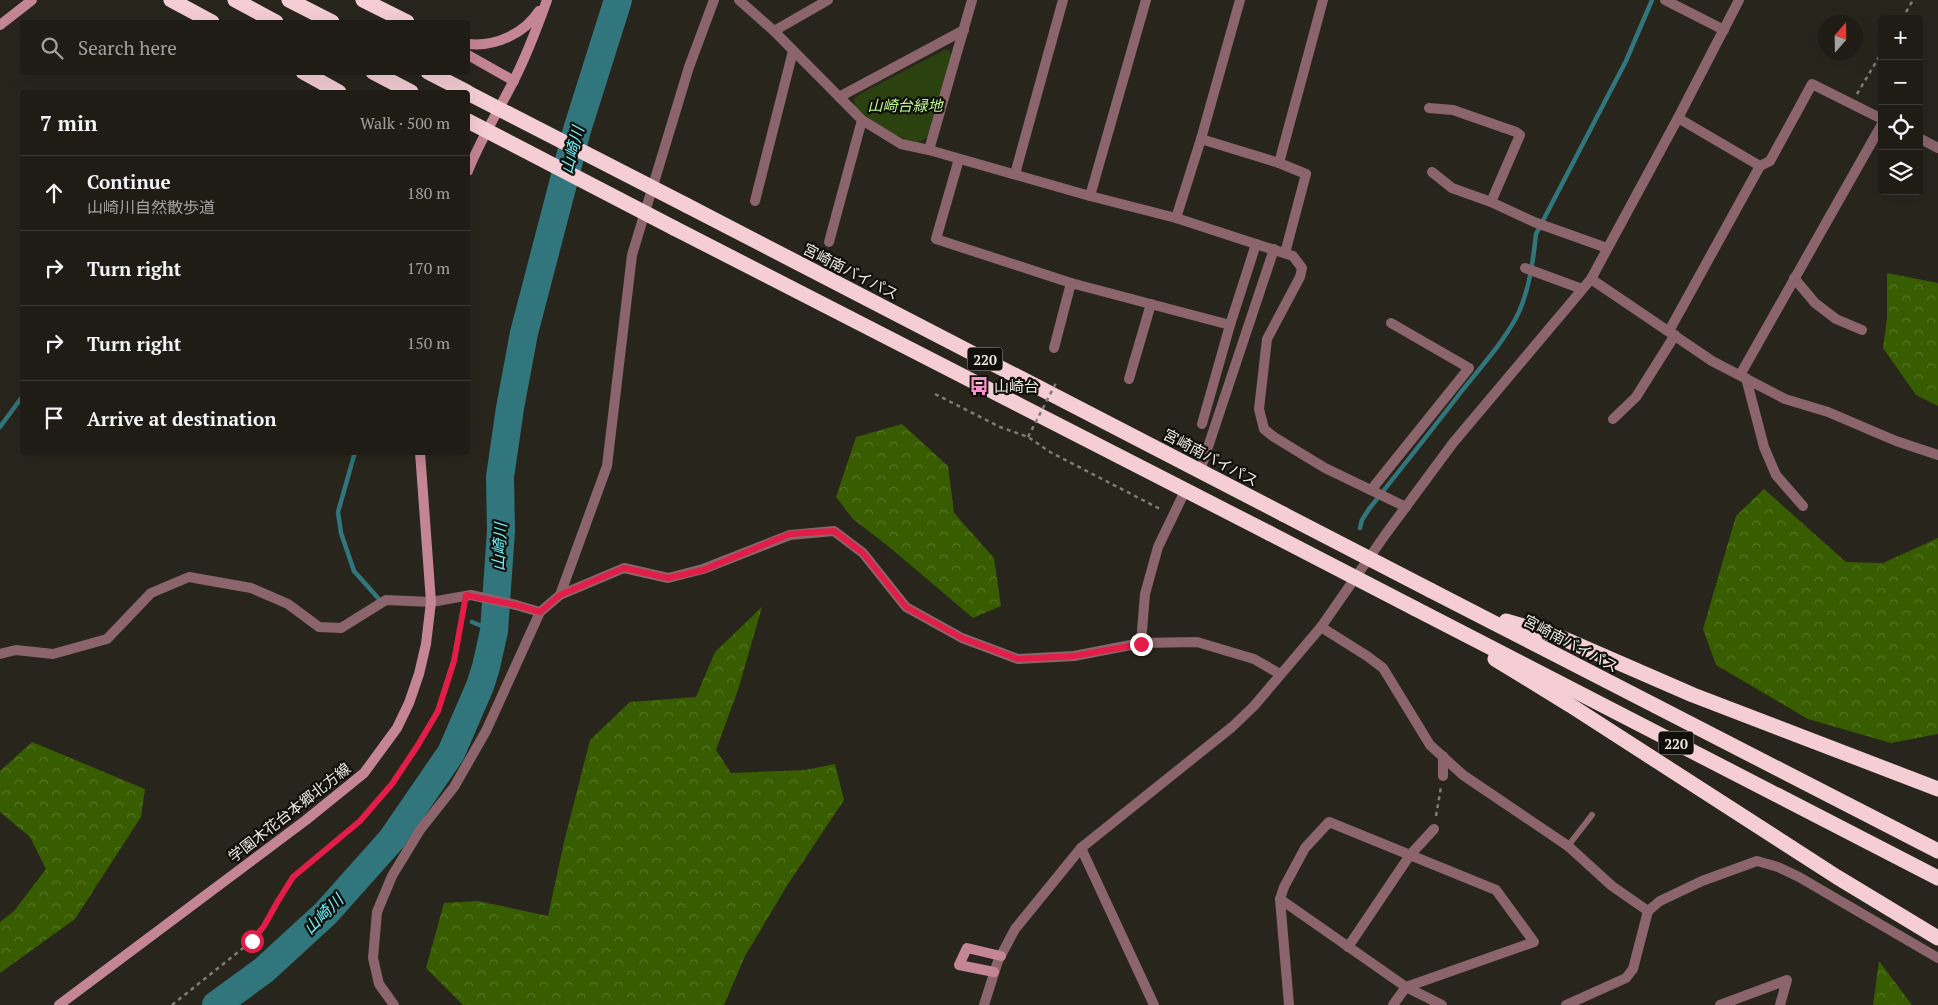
<!DOCTYPE html>
<html lang="en">
<head>
<meta charset="utf-8">
<style>
  :root { --surface:#1e1c15; --page:#26251e; --text:#f1f3f6; --muted:#a1a1a0; --line:#3c3a34 }
  body { margin:0; font-family:"PT Serif","Noto Sans JP",serif; background:var(--page); color:var(--text) }
  .controls { position:absolute; right:15px; top:15px; display:grid; overflow:hidden; border-radius:5px; box-shadow:0 5px 20px #0002 }
  .controls button { width:45px; height:45px; display:grid; place-items:center; padding:0; border:0; border-bottom:1px solid var(--line); background:var(--surface); color:var(--text); font:25px sans-serif }
  .compass { position:absolute; left:1818px; top:15px; width:45px; height:45px; border-radius:50%; background:var(--surface); box-shadow:0 5px 20px #0002; rotate:20deg }
  .stop { position:absolute; width:15px; height:15px; margin:-11px; border:4px solid #e11d48; border-radius:50%; background:#fff }
  .stop.end { background:#e11d48; border-color:#fff; box-shadow:0 1px 5px #0008 }
  .list { margin:0; padding:0; list-style:none }
  h2 { display:flex; justify-content:space-between; align-items:center; height:65px; margin:0; padding:0 20px; font-size:21px }
  h2 small { font-size:16px; font-weight:400; color:var(--muted) }
  .list li { display:grid; grid-template-columns:32px 1fr auto; gap:15px; align-items:center; box-sizing:border-box; height:75px; padding:0 20px; border-top:1px solid var(--line) }
  .list b { display:block; font-size:19px; white-space:nowrap }
  .list p { margin:0; font-size:16px; white-space:nowrap; color:var(--muted) }
  .list em { font-size:16px; font-style:normal; color:var(--muted) }
  .icon { flex:none; width:28px; height:28px; fill:none; stroke:currentColor; stroke-width:2; stroke-linecap:round; stroke-linejoin:round }
  .map { position:relative; flex:none; width:1938px; height:1005px; overflow:hidden }
  .search { position:absolute; background:var(--surface); box-shadow:0 5px 20px #0002; left:20px; top:20px; width:450px; height:55px; display:flex; align-items:center; gap:12px; box-sizing:border-box; padding:0 18px; border-radius:5px; color:var(--muted); font-size:19px }
  .panel { position:absolute; background:var(--surface); box-shadow:0 5px 20px #0002; left:20px; top:90px; width:450px; height:365px; border-radius:5px }
  .map>svg:first-child { display:block }
  .green { fill:#2b4110 }
  .forest { fill:url(#forest-crowns) }
  .lines { fill:none; stroke-linecap:round; stroke-linejoin:round }
  .stream { stroke:#30767c; stroke-width:4.5 }
  .river { stroke:#30767c; stroke-width:28 }
  .path { stroke:#7e7c74; stroke-width:2.5; stroke-dasharray:4 4; stroke-linecap:butt }
  .lane { stroke:#8b646c; stroke-width:6 }
  .street { stroke:#8b646c; stroke-width:10 }
  .secondary { stroke:#c58694; stroke-width:10 }
  .highway { stroke:#f5cdd5; stroke-width:15 }
  .path-bridge { stroke:#7e7c74; stroke-width:2.5; stroke-dasharray:4 4; stroke-linecap:butt }
  .highway-bridge { stroke:#f5cdd5; stroke-width:15 }
  .route { stroke:#e11d48; stroke-width:6 }
  .labels { text-anchor:middle; dominant-baseline:central; stroke-width:4.5; stroke-linejoin:round; paint-order:stroke }
  .shield { fill:#100f0a; stroke:#aaa8a2; stroke-width:1 }
  .shield-label { font-size:14px; font-weight:bold; fill:#eceae3 }
  .park-label { font-size:15px; font-style:italic; fill:#c1f78d; stroke:#100f0a }
  .street-label { font-size:15px; fill:#eceae3; stroke:#100f0a }
  .poi-label { font-size:15px; fill:#eceae3; stroke:#100f0a; text-anchor:start }
  .water-label { font-size:16px; font-style:italic; fill:#6cf2fd; stroke:#100f0a }
</style>
</head>
<body>
<div class="map">
<svg width="1938" height="1005" viewBox="0 0 1938 1005">
  <defs>
    <pattern id="forest-crowns" width="20" height="18" patternUnits="userSpaceOnUse" patternTransform="scale(1.25)"><rect width="20" height="18" fill="#385c00"/><path d="M2 6a3 3 0 1 1 6 0M12 15a3 3 0 1 1 6 0" fill="none" stroke="#557425"/></pattern>
  </defs>
  <rect width="100%" height="100%" fill="#28261c"/>
  <polygon class="green" points="946,49 952,54 928,137 916,144 887,132 855,107 854,99 860,94"/>
  <g class="forest">
    <polygon points="1887,273 1938,283 1938,406 1916,395 1883,348 1887,318"/>
    <polygon points="902,424 948,466 954,513 994,558 1001,606 973,618 888,546 853,519 836,497 856,437"/>
    <polygon points="1764,489 1846,562 1883,563 1938,538 1938,734 1891,743 1808,719 1716,665 1703,629 1736,516"/>
    <polygon points="762,607 738,690 716,750 731,773 805,770 835,764 844,800 788,884 745,956 724,1005 463,1005 426,968 444,903 478,901 548,916 564,842 590,740 630,702 696,697 715,652"/>
    <polygon points="32,742 145,789 141,817 75,919 0,973 0,922 14,911 46,869 30,837 0,812 0,771"/>
    <polygon points="1879,961 1912,1005 1873,1005"/>
  </g>
  <g class="lines">
    <g class="stream">
      <polyline points="0,427 22,397"/>
      <polyline points="355,452 338,512 341,533 354,571 378,598"/>
      <path d="M1360 528 1362 520 1369 509C1400 470 1431 431 1461 392 1480 368 1501 345 1516 318 1529 293 1533 262 1536 234L1626 61 1652 0"/>
      <polyline points="472,622 494,631"/>
    </g>
    <polyline class="river" points="216,1005 264,970 326,913 392,839 451,753 480,686 486,667 494,631 501,531 500,477 510,408 524,333 577,130 618,0"/>
    <g class="path">
      <polyline points="1902,19 1913,0"/>
      <polyline points="1857,94 1882,52"/>
      <polyline points="935,394 1000,427 1028,437 1050,452 1162,510"/>
      <polyline points="1436,816 1441,787"/>
      <polyline points="172,1005 252,941 264,926 278,901 293,877 360,821 392,784 418,745 438,711 454,661 463,610"/>
    </g>
    <polyline class="lane" points="1568,846 1592,815"/>
    <g class="street">
      <polyline points="739,0 774,31 862,120 901,144 929,150 1090,196 1176,218 1293,256 1302,268 1300,277 1267,339 1259,409 1264,429 1274,437 1325,468 1406,507"/>
      <polyline points="1665,0 1724,30"/>
      <polyline points="774,31 828,0"/>
      <polyline points="839,97 964,30"/>
      <polyline points="1429,108 1453,110 1516,132 1520,135 1491,202"/>
      <polyline points="1678,118 1760,166"/>
      <polyline points="1919,138 1938,148"/>
      <polyline points="1201,139 1279,163 1306,174 1285,253"/>
      <polyline points="929,150 972,0"/>
      <polyline points="959,159 936,239 1071,283 1230,325"/>
      <polyline points="1279,163 1323,0"/>
      <polyline points="1432,172 1452,188 1491,202 1534,222 1607,248"/>
      <polyline points="1015,174 1063,0"/>
      <polyline points="1090,196 1146,0"/>
      <polyline points="755,201 793,51"/>
      <polyline points="1176,218 1201,139 1240,0"/>
      <polyline points="829,242 862,120"/>
      <polyline points="1525,268 1582,289"/>
      <polyline points="1794,278 1815,303 1836,319 1862,330"/>
      <polyline points="1591,279 1712,361 1785,399 1828,412 1896,441 1938,455"/>
      <polyline points="1669,331 1760,166 1770,161 1812,84 1882,119"/>
      <polyline points="1054,348 1071,283"/>
      <polyline points="1740,375 1882,124"/>
      <polyline points="1746,378 1764,447 1776,475 1803,506"/>
      <polyline points="1129,379 1151,304"/>
      <polyline points="1613,419 1636,397 1675,335"/>
      <polyline points="1202,424 1230,325 1256,244"/>
      <polyline points="1200,471 1274,249"/>
      <polyline points="1371,490 1469,368 1391,323"/>
      <polyline points="560,595 607,466 632,255 689,67 714,0"/>
      <polyline points="1321,627 1367,656 1383,668 1430,745 1463,775 1568,846 1612,886 1648,911"/>
      <polyline points="1141,643 1145,594 1158,547 1185,491"/>
      <polyline points="0,654 16,650 53,654 107,639 151,593 189,577 251,588 288,604 319,627 341,628 386,600 431,602 471,595 516,605 540,612"/>
      <polyline points="1443,756 1443,776"/>
      <polygon points="1329,822 1496,890 1534,942 1406,987 1280,899 1284,887 1305,848"/>
      <polyline points="1081,848 1154,1005"/>
      <polyline points="1280,899 1289,1005"/>
      <polyline points="1348,947 1410,855 1434,829"/>
      <polyline points="394,1005 379,984 373,958 377,912 392,876 420,830 454,787 486,731 540,612 560,595 624,568 668,578 703,569 790,535 834,531 863,553 906,607 962,638 1018,659 1074,656 1141,643 1197,642 1254,659 1280,674"/>
      <polyline points="984,1005 998,961 1015,929 1081,848 1232,727 1254,706 1321,627 1385,535 1453,443 1591,279 1678,118 1739,0"/>
      <polyline points="1393,1005 1406,987 1442,1005"/>
      <polyline points="1566,1005 1626,978 1633,969 1648,911 1660,901 1702,881 1757,861 1778,867 1799,877 1938,958"/>
      <polyline points="1720,1005 1787,980 1780,1005"/>
    </g>
    <g class="secondary">
      <polyline points="0,25 32,0"/>
      <path d="M468 44C495 47 524 34 539 11"/>
      <polyline points="468,55 514,81"/>
      <path d="M468 171C480 140 498 112 513 82 527 55 537 28 547 0"/>
      <polyline points="994,972 959,965 967,948 1001,956"/>
      <polyline points="59,1005 306,820 364,773 397,728 409,703 419,674 426,644 431,602 420,452"/>
    </g>
    <g class="highway">
      <polyline points="171,0 212,22"/>
      <polyline points="235,0 276,22"/>
      <polyline points="289,0 332,22"/>
      <polyline points="363,0 407,22"/>
      <polyline points="303,72 339,92"/>
      <polyline points="373,72 411,92"/>
      <polyline points="428,72 467,92"/>
      <polyline points="686,205 1283,514"/>
      <polyline points="674,228 1269,533"/>
      <polyline points="1430,590 1938,851"/>
      <polyline points="1414,608 1938,878"/>
      <polyline points="1506,621 1555,635 1693,695 1938,789"/>
      <polyline points="1495,659 1570,705 1837,877 1938,938"/>
    </g>
    <polyline class="path-bridge" points="1028,437 1057,381"/>
    <g class="highway-bridge">
      <polyline points="468,93 686,205"/>
      <polyline points="468,121 674,228"/>
      <polyline points="1283,514 1430,590"/>
      <polyline points="1269,533 1414,608"/>
    </g>
  </g>
  <g class="lines">
    <polyline class="route" points="252,941 264,926 278,901 293,877 360,821 392,784 418,745 438,711 454,661 466,595 516,605 540,612 560,595 624,568 668,578 703,570 790,534 834,531 863,553 906,607 962,638 1018,659 1074,656 1141,644"/>
  </g>
  <defs>
    <g id="bus-bare" transform="scale(1.5)"><path d="M-5-6H5V4H4V6H2V4H-2V6H-4V4H-5ZM-3.5-4V0h7V-4ZM-3.5 1.2v1.5H-2V1.2ZM2 1.2v1.5H3.5V1.2Z" fill="#f890cb" stroke="#100f0a" stroke-width="2.5" paint-order="stroke"/></g>
  </defs>
  <g fill-rule="evenodd">
    <use href="#bus-bare" x="979" y="386"/>
  </g>
  <g class="labels">
    <g class="shield">
      <rect x="967.5" y="347.5" width="35" height="23" rx="4"/>
      <rect x="1658.5" y="731.5" width="35" height="23" rx="4"/>
    </g>
    <g class="shield-label">
      <text x="985" y="359">220</text>
      <text x="1676" y="743">220</text>
    </g>
    <g class="park-label">
      <text x="905" y="105">山崎台緑地</text>
    </g>
    <g class="street-label">
      <text transform="translate(851 271) rotate(27)">宮崎南バイパス</text>
      <text transform="translate(1211 457) rotate(28)">宮崎南バイパス</text>
      <text transform="translate(1571 643) rotate(28)">宮崎南バイパス</text>
      <text transform="translate(289 812) rotate(-38)">学園木花台本郷北方線</text>
    </g>
    <g class="poi-label">
      <text x="994" y="386">山崎台</text>
    </g>
    <g class="water-label">
      <text transform="translate(572 150) rotate(-75)">山崎川</text>
      <text transform="translate(499 547) rotate(-87)">山崎川</text>
      <text transform="translate(323 914) rotate(-45)">山崎川</text>
    </g>
  </g>
</svg>
<div class="controls">
<button>+</button>
<button>−</button>
<button><svg class="icon" aria-label="locate" viewBox="0 0 24 24"><circle cx="12" cy="12" r="6"/><path d="M12 2v4M12 18v4M2 12h4M18 12h4"/></svg></button>
<button><svg class="icon" aria-label="layers" viewBox="0 0 24 24"><path d="M12 4l9 5-9 5-9-5zM3 14l9 5 9-5"/></svg></button>
</div>
<svg class="compass" viewBox="-18 -18 36 36"><path d="M0-13l5 13h-10z" fill="#e53935"/><path d="M0 13l5-13h-10z" fill="#a1a1a0"/></svg>
<div class="stop" style="left:252px;top:941px"></div>
<div class="stop end" style="left:1141px;top:644px"></div>
<div class="search"><svg class="icon" aria-label="search" viewBox="0 0 24 24"><circle cx="10" cy="10" r="6"/><path d="M15 15l6 6"/></svg>Search here</div>
<section class="panel">
<h2>7 min<small>Walk · 500 m</small></h2>
<ul class="list">
<li><svg class="icon" aria-label="ahead" viewBox="0 0 24 24"><path d="M12 20V5M6 11l6-6 6 6"/></svg><div><b>Continue</b><p>山崎川自然散歩道</p></div><em>180 m</em></li>
<li><svg class="icon" aria-label="right" viewBox="0 0 24 24"><path d="M7 20v-9h11M14 6l5 5-5 5"/></svg><div><b>Turn right</b></div><em>170 m</em></li>
<li><svg class="icon" aria-label="right" viewBox="0 0 24 24"><path d="M7 20v-9h11M14 6l5 5-5 5"/></svg><div><b>Turn right</b></div><em>150 m</em></li>
<li><svg class="icon" aria-label="arrive" viewBox="0 0 24 24"><path d="M6 21V4h12l-3 4 3 4H6"/></svg><div><b>Arrive at destination</b></div></li>
</ul>
</section>
</div>
</body>
</html>
